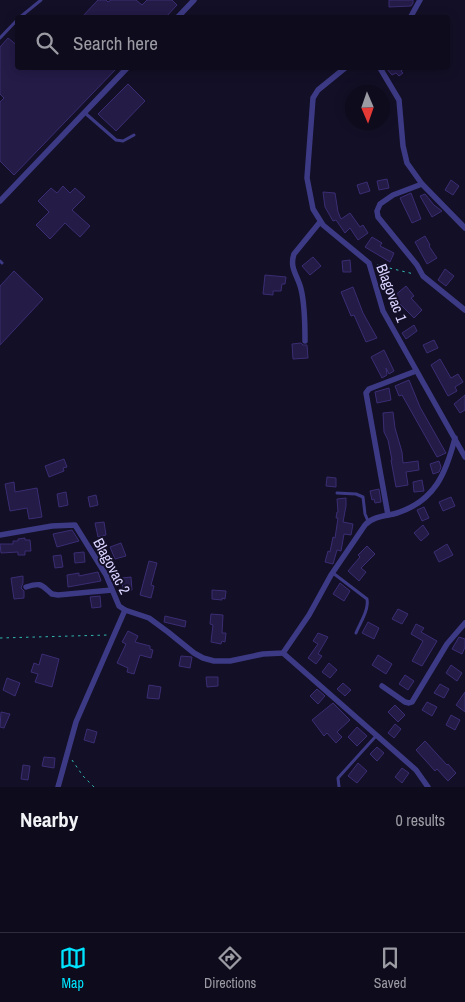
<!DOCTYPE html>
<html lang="en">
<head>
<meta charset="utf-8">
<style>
  :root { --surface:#0e0b1c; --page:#1c1929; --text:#f1f3f6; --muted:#9b9ba3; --line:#2e2b3b; --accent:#00e5ff }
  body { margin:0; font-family:"Archivo Narrow",sans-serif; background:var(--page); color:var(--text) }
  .compass { position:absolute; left:345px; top:85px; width:45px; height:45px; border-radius:50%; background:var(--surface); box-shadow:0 2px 12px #0003; rotate:178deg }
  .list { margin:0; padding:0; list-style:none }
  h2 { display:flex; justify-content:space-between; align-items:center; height:65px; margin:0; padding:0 20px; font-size:21px }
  h2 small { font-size:16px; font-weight:400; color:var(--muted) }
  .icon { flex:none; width:28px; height:28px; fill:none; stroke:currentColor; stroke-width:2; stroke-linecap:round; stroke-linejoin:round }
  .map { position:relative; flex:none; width:465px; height:787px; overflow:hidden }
  .search { position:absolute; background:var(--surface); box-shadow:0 2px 12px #0003; left:15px; right:15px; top:15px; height:55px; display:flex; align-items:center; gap:12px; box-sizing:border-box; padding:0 18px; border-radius:5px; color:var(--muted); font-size:19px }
  .sheet { height:145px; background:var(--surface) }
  nav { display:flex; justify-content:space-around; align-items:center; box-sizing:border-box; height:70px; border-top:1px solid var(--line); background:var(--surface); font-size:14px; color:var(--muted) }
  nav a { display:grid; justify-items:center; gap:2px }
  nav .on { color:var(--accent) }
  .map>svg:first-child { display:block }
  .building { fill:#241b47; stroke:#3b2d73 }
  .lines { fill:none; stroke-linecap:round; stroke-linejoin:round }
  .path { stroke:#2fb8b0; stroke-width:1; stroke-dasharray:2.5 4; stroke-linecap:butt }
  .service { stroke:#3d3a85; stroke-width:3 }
  .minor { stroke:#3d3a85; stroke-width:5.5 }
  .labels { text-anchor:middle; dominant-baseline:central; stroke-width:4; stroke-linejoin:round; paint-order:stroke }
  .street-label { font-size:15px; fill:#d9d4ff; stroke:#130f26 }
</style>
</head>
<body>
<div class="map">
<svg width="465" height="787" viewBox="0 0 465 787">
  <rect width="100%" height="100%" fill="#130f26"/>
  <g class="building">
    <polygon points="98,0 106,0 108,2 111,0 136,0 142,5 147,0 172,0 177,5 165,18 81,18"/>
    <polygon points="389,0 413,0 413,3 411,6 389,7"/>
    <polygon points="8,38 18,46 18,68 117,68 14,175 0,161 0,102 4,98 0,94 0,47"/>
    <polygon points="386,68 405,68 401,71 403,73 399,76 396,73 392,75"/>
    <polygon points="128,84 145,101 116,131 98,114"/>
    <polygon points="387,179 389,188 379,190 377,181"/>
    <polygon points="451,180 459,186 453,195 445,190"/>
    <polygon points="367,182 370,191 360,194 357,185"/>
    <polygon points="63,186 70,193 75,188 85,197 72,210 90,226 80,237 65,223 50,239 36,225 49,212 38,201 51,188 57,193"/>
    <polygon points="323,192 335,193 338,212 341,219 350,213 360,227 363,225 368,233 358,240 350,228 345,233 336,220 333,221 325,207"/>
    <polygon points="411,193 421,219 412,223 400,198"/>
    <polygon points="425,194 434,205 442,211 432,217 420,196"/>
    <polygon points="425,236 430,245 429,246 437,258 427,264 415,242"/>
    <polygon points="372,237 382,243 380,246 394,253 390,262 365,247"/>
    <polygon points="313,257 321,266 310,275 302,266"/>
    <polygon points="350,260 351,272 343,272 342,261"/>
    <polygon points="445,269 454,276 446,286 438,280"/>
    <polygon points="14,271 43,299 0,345 0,286"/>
    <polygon points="265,275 286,277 285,284 282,284 281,291 273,291 273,295 263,294"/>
    <polygon points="406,286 414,296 411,298 422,310 414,318 393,297"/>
    <polygon points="353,287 363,313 377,338 366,342 354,315 351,316 341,292"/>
    <polygon points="414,325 417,331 406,339 402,333"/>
    <polygon points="434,340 438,348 427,353 423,345"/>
    <polygon points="301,343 303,345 307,345 308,358 293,359 292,344"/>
    <polygon points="384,350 394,371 389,374 386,368 387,375 382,378 371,357"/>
    <polygon points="440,359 451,378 458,374 463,382 455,387 457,391 448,396 431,365"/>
    <polygon points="409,380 420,407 446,453 437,457 402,395 399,396 395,386"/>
    <polygon points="389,388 391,400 377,403 375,392"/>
    <polygon points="465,395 465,410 460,413 454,404"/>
    <polygon points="393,412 395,428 402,452 403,463 418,461 419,470 406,472 408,485 396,487 391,460 392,460 388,440 384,432 383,413"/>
    <polygon points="64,459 67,467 63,468 64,471 49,477 45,466"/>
    <polygon points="439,461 441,467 439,472 433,474 430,464"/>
    <polygon points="327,477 336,478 336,487 326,486"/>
    <polygon points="422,480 424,491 414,492 413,482"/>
    <polygon points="14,482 15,492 37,488 42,517 29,519 27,508 10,511 5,484"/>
    <polygon points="379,489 381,502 375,503 374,499 372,500 370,491"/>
    <polygon points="66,492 68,505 59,507 57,494"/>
    <polygon points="96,495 98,505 90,507 88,497"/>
    <polygon points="451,497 455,506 443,511 439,502"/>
    <polygon points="346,498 346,506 343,522 353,524 351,535 344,534 341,551 337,550 333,564 325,562 328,551 330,552 333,537 335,538 338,518 336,518 337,512 338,512 337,499"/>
    <polygon points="424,507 429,518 422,521 417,510"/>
    <polygon points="104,522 106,535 98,537 95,523"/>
    <polygon points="423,525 429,534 421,541 414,533"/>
    <polygon points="72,530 79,541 57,547 53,534"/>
    <polygon points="25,538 25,540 30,540 31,551 25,551 25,555 18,555 18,552 1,553 0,544 13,544 13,541 18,541 18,539"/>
    <polygon points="121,543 126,556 115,559 110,547"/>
    <polygon points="447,544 453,555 439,562 434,552"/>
    <polygon points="367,546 375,554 361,568 366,572 359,581 348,571 360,557 358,555"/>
    <polygon points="84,552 85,562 75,563 74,553"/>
    <polygon points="61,555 63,567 55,568 53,556"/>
    <polygon points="149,561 157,563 151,585 154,586 151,598 140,595"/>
    <polygon points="98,572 101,581 68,587 67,575 79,573 79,576"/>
    <polygon points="23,576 23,583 21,588 24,591 24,598 14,599 11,578"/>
    <polygon points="131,577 132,590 123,591 122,578"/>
    <polygon points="340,583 350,591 344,601 333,594"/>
    <polygon points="212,590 226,591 225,599 222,598 222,600 212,599"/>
    <polygon points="100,596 101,607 92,608 90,597"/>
    <polygon points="398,609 408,614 402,624 392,619"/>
    <polygon points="211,614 223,615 222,633 226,633 225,642 222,641 221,644 211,642 213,625 210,624"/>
    <polygon points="165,616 186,621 185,627 164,622"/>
    <polygon points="368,622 379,628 374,639 362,633"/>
    <polygon points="416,624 424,628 421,632 437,641 422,666 412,661 423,641 411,634"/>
    <polygon points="128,631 138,636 135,642 150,646 150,649 153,650 151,658 140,655 134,674 127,672 128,668 117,663 126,644 122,642"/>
    <polygon points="318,633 328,637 318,654 322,656 316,664 308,658 318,644 313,641"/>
    <polygon points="459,637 465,639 465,647 462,654 452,649"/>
    <polygon points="42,654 59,659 52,687 35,682 38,674 31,672 34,663 39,665"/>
    <polygon points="378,655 392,664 386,674 372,665"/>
    <polygon points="181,656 192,657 190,668 179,666"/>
    <polygon points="329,663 337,670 330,678 322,672"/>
    <polygon points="451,665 462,673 457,681 446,673"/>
    <polygon points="405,675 414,681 408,690 399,684"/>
    <polygon points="206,677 218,677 218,686 207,687"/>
    <polygon points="7,678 20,683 15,696 3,690"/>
    <polygon points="343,683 351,690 345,696 337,689"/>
    <polygon points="440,684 449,689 444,698 434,693"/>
    <polygon points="149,685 161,687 159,699 147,698"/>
    <polygon points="317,689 325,696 318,704 310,696"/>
    <polygon points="465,692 465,712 456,705"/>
    <polygon points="427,702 437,707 432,716 422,710"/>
    <polygon points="333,703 350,720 337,732 342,737 336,743 327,733 324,736 312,720"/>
    <polygon points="395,705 405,715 398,722 388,712"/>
    <polygon points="1,712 10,714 4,728 0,727"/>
    <polygon points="451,715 460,720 455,730 446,725"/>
    <polygon points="395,724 401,729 394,738 388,733"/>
    <polygon points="357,727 367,736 357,746 348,737"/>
    <polygon points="87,729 97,732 94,743 84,740"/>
    <polygon points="425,741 447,765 448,764 456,773 448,781 437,769 435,771 416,750"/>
    <polygon points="377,747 384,753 377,761 370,754"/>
    <polygon points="44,757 55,758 54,768 42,766"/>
    <polygon points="358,763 367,771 357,783 348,776"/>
    <polygon points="23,765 30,766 28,780 21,779"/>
    <polygon points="402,768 409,773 402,783 395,777"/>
  </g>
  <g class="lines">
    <g class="path">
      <polyline points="377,265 414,274"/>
      <polyline points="0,638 108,635"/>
      <polyline points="72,760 83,776 94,787"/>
    </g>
    <g class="service">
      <polyline points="19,18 41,0"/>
      <polyline points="0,38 18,19"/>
      <polyline points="85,113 116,140 123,141 134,135"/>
      <polyline points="0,261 2,263"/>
      <polyline points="337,493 356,494 363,497 365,514 368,521"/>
      <path d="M333 573 367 599C369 610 360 623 356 633"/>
      <polyline points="339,787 338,778 376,736"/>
    </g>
    <g class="minor">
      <polyline points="177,18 194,0"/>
      <polyline points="410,18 420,0"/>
      <polyline points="345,68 318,90 313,98 307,178 313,209 323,225 369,263 383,311 465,457"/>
      <polyline points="380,68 399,100 403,146 407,163 422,184 465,228"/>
      <polyline points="422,184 393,195 380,204 377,211 378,217 417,265 423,276 465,310"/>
      <polyline points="0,201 127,68"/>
      <path d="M305 341C305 324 305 305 301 289 298 276 289 268 294 254L320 222"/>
      <polyline points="388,515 366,393 369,389 416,371"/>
      <path d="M0 535 52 526 75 525 106 575 119 606 125 610 149 618 168 632 194 653 203 658 214 661H230L263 654 283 653 309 615 331 575 365 525C373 516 387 516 397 513 435 501 446 473 455 438"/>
      <path d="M26 587C42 582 41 585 52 594L58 595 112 590"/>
      <polyline points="283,653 416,770 428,787"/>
      <polyline points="382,686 405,702 409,703 412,702 447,644 465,623"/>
      <polyline points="58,787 76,722 125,610"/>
    </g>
  </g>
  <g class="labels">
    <g class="street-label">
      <text transform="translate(392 293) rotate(69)">Blagovac 1</text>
      <text transform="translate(112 566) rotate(62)">Blagovac 2</text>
    </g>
  </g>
</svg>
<svg class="compass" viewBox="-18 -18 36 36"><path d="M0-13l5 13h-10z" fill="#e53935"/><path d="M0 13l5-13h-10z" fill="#9b9ba3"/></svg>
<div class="search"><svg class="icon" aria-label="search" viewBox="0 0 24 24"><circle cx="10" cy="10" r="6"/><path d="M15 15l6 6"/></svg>Search here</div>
</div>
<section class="sheet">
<h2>Nearby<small>0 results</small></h2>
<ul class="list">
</ul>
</section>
<nav>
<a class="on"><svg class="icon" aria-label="map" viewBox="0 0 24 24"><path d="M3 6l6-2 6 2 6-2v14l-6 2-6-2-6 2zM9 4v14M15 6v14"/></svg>Map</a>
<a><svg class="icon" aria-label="directions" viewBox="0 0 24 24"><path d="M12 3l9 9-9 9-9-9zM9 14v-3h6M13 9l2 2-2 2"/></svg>Directions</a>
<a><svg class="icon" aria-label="saved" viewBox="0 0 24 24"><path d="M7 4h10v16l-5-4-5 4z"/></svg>Saved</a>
</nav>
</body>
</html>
